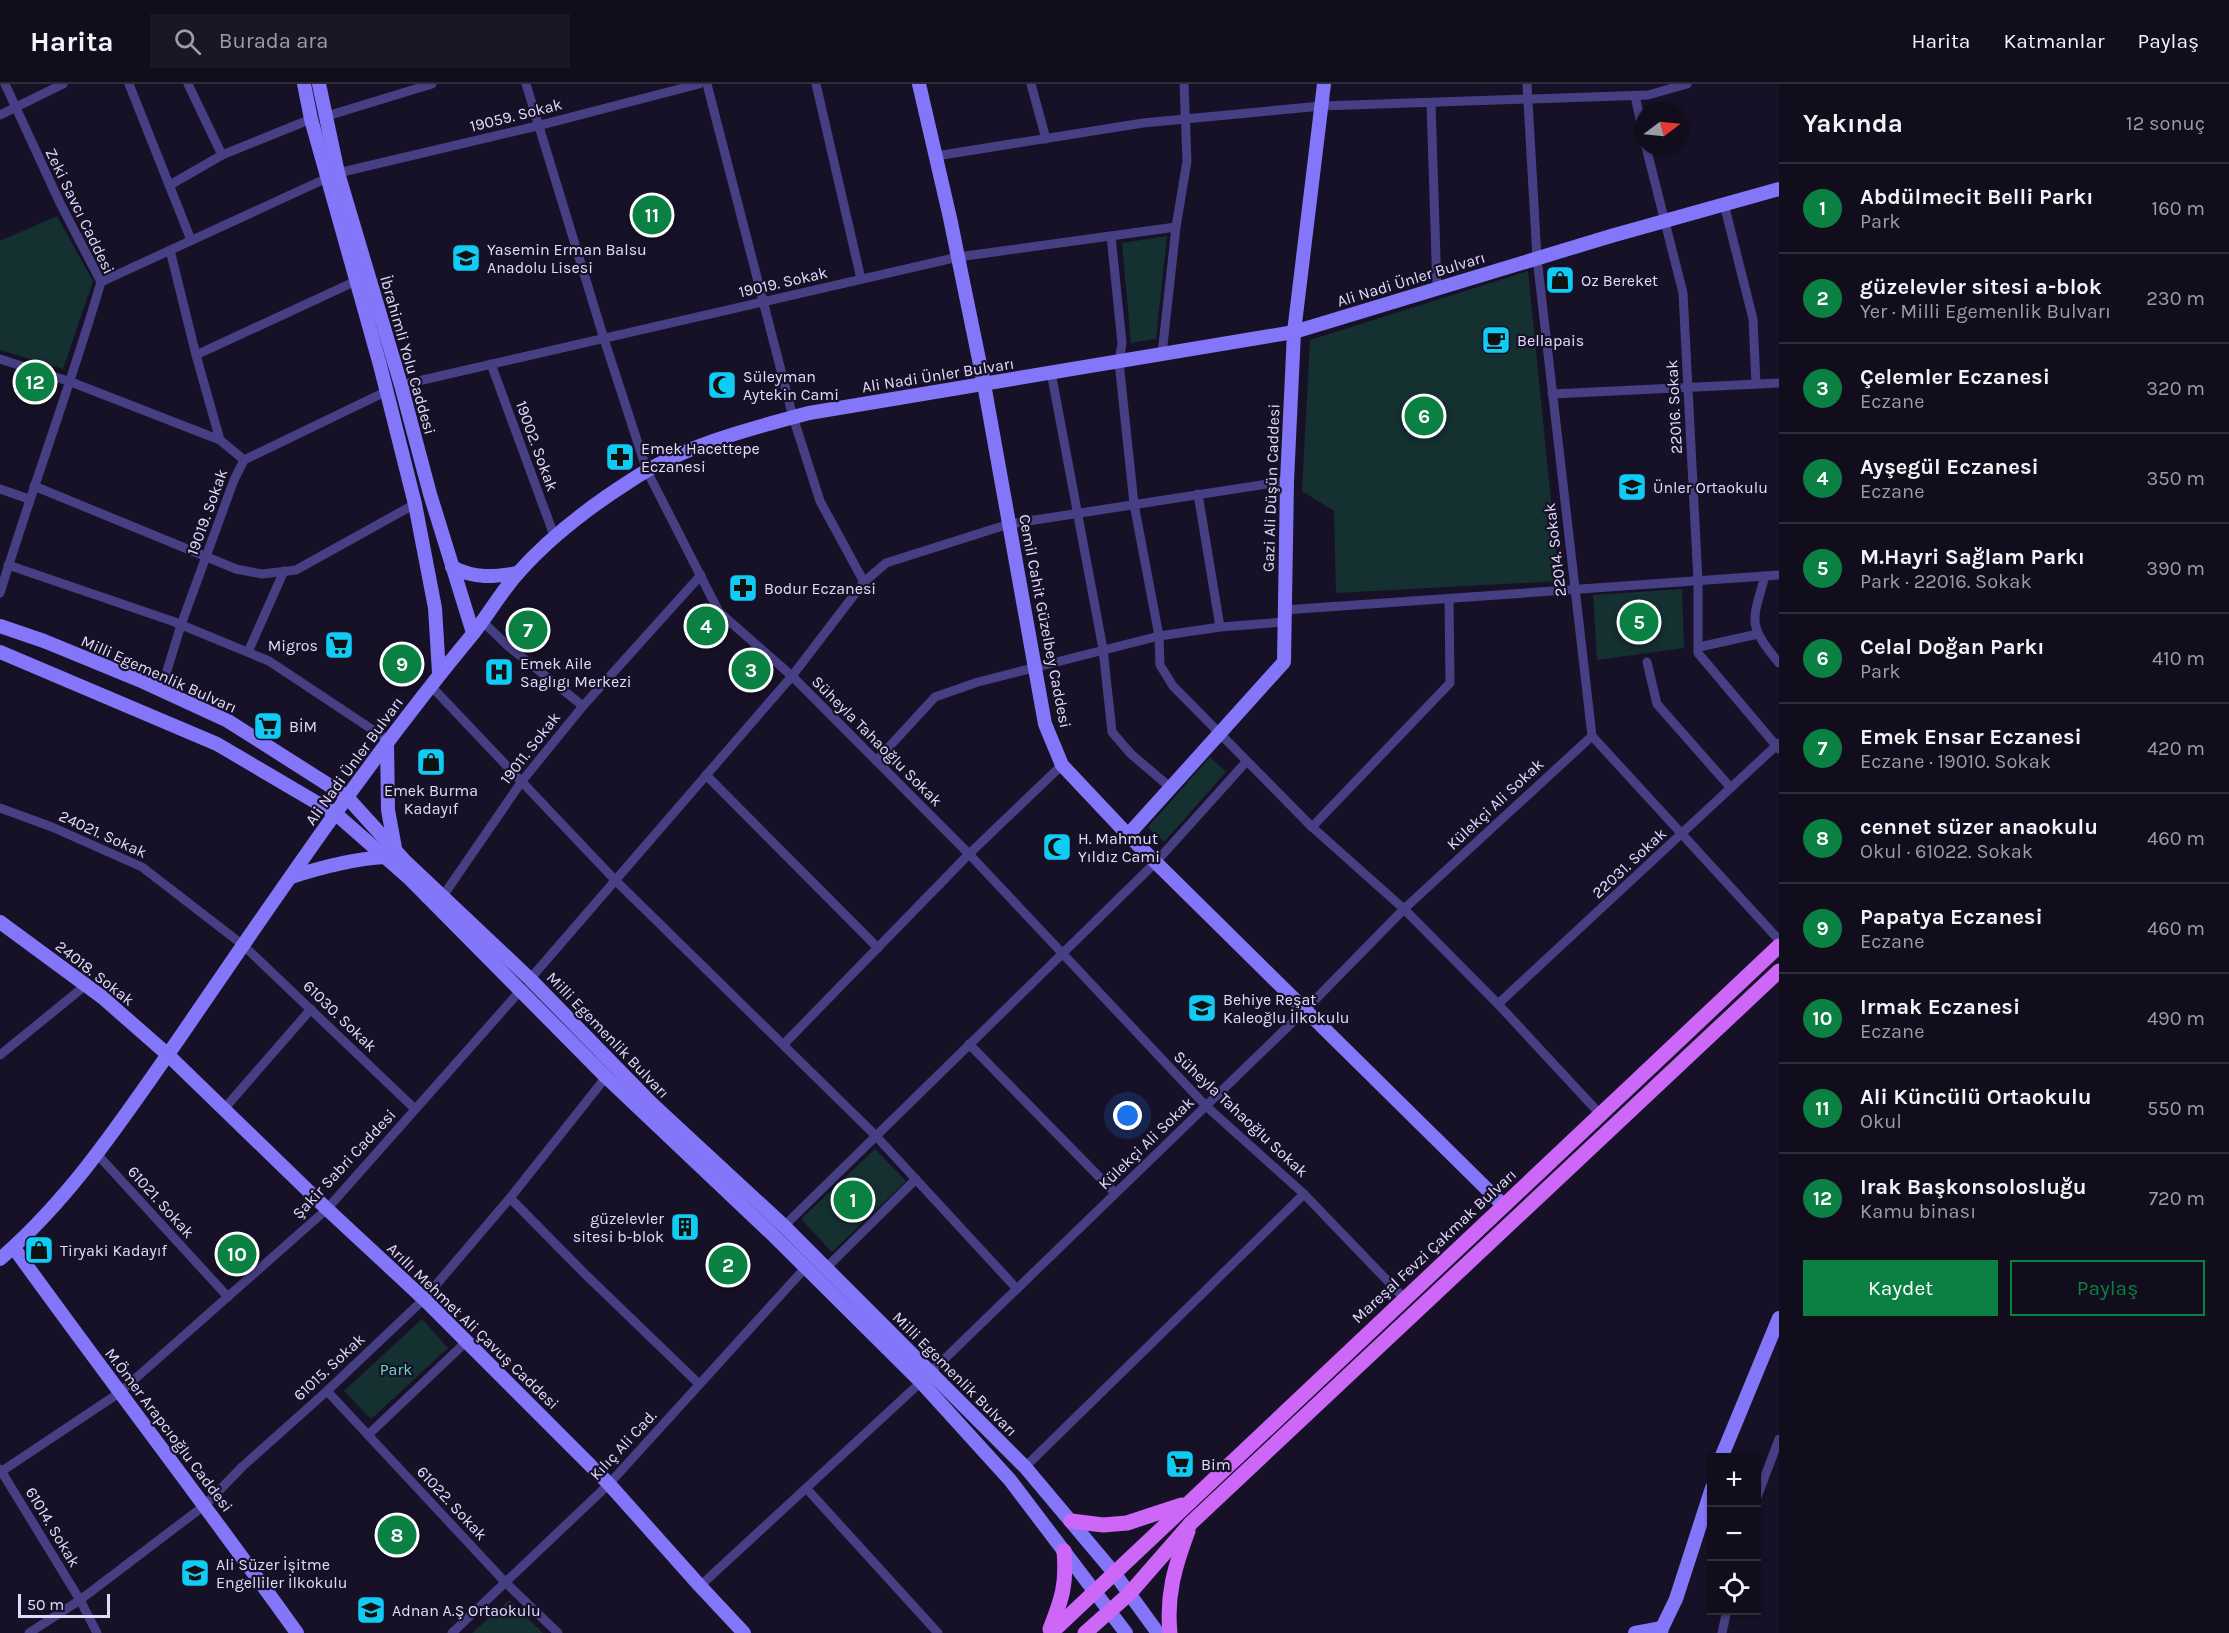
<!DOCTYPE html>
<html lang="tr">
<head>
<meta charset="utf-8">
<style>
  :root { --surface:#110d1d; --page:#1a1626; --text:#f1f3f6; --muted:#9c9ca4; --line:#302d3b; --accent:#0b8043 }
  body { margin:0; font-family:Karla,sans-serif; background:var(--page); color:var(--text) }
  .controls { position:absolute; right:18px; bottom:18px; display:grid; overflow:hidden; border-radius:0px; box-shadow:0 2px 4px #0004 }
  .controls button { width:54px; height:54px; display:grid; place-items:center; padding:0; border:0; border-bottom:2px solid var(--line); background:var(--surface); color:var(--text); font:30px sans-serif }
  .compass { position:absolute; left:1635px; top:18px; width:54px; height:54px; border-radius:50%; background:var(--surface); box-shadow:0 2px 4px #0004; rotate:74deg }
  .scale { position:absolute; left:18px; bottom:15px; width:92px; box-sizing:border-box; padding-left:6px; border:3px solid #e0dafd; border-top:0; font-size:16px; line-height:21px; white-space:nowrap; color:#e0dafd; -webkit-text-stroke:4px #171127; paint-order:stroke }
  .you { position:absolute; left:1128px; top:1032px; width:21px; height:21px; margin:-15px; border:4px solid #fff; border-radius:50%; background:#1a73e8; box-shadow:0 0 0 9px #1a73e833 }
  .badge { display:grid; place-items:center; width:39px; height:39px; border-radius:50%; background:var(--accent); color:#fff; font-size:20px; font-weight:700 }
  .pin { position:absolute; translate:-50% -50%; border:3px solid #fff; box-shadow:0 2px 6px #0006 }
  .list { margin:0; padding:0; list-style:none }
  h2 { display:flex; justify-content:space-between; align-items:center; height:78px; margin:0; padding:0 24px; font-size:26px }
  h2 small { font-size:20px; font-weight:400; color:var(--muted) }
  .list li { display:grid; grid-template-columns:39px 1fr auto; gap:18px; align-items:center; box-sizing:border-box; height:90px; padding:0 24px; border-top:2px solid var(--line) }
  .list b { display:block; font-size:22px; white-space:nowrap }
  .list p { margin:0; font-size:20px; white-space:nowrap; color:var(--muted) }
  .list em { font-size:20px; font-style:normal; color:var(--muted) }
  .actions { display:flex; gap:12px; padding:18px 24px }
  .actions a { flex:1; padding:14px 0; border:2px solid var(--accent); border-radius:0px; text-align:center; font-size:21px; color:var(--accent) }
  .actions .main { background:var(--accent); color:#fff }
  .icon { flex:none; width:33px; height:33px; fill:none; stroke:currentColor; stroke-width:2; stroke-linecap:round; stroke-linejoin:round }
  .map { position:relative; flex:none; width:1779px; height:1549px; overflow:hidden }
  header { display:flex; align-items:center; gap:36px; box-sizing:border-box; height:84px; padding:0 30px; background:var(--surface); border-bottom:2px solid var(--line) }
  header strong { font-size:28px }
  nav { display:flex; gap:33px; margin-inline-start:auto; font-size:21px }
  .search { width:420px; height:54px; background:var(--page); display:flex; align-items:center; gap:15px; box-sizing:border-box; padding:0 21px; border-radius:0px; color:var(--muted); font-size:22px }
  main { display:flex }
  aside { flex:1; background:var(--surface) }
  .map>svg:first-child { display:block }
  .green { fill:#153031 }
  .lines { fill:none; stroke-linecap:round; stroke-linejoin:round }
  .street { stroke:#473f84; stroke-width:9 }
  .secondary { stroke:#8376f8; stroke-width:14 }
  .primary { stroke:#cc67f7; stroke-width:15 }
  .labels { text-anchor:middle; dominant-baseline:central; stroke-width:4.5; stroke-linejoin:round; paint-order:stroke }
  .street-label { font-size:16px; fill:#e0dafd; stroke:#171127 }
  .poi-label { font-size:16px; fill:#e0dafd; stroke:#171127; text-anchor:start }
  .park-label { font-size:16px; fill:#68dac6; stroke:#171127 }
</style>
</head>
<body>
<header>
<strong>Harita</strong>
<div class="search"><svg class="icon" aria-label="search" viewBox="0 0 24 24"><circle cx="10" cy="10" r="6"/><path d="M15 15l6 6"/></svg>Burada ara</div>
<nav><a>Harita</a><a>Katmanlar</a><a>Paylaş</a></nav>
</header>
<main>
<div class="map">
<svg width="1779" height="1549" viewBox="0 0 1779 1549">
  <rect width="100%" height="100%" fill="#171127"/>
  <g class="green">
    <polygon points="57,132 93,197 63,285 0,266 0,157"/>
    <polygon points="1167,152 1156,255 1131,259 1122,159"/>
    <polygon points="1528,187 1559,497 1336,509 1334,427 1302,407 1310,256"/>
    <polygon points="1682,505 1684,564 1597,576 1593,511"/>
    <polygon points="1210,673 1226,688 1164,758 1148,743"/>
    <polygon points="875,1065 906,1097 832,1168 801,1135"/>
    <polygon points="422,1235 448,1264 371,1335 344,1307"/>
    <polygon points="509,1516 543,1549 472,1549"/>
  </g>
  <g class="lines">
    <g class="street">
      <polyline points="129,0 191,156"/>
      <polyline points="188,0 222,71"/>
      <polyline points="526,0 604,255 647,387 719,528 792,592 969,770 1206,1022 1304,1110 1404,1214"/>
      <polyline points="707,0 793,333 820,417 864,498"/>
      <polyline points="816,0 861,195"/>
      <polyline points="1031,0 1046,55"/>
      <polyline points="1527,0 1537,174 1592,652 1779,856"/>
      <polyline points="1635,12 1644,53"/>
      <polyline points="1431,19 1437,205"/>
      <polyline points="0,31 63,0"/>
      <polyline points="327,32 432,0"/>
      <polyline points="1646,63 1683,209 1698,497 1698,569 1779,665"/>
      <polyline points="936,72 1143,39 1321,22 1648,11 1687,0"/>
      <polyline points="338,89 537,42 699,0"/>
      <polyline points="170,101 222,71 311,35"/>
      <polyline points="1724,120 1753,235 1756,300"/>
      <polyline points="1111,152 1122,259 1119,278 1134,420 1159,552 1160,581 1173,602 1312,743 1404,825 1498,920 1600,1030"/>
      <polyline points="170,166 196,271 220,356 244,376"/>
      <polyline points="101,198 327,94"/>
      <polyline points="1162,270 1176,143 1187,77 1184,0"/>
      <polyline points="196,271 356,197"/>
      <polyline points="0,275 71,298 220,356"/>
      <polyline points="491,280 555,454"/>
      <polyline points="1051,288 1103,565 1112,648 1131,670 1171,704"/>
      <polyline points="401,301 958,173 1176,143"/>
      <polyline points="1552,310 1779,299"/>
      <polyline points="34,402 236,485 262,490 296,486 415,420"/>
      <polyline points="0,405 29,415"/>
      <polyline points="1198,410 1220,543"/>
      <polyline points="8,481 172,537 269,577 388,656"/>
      <path d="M1765 492C1752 538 1747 540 1779 579"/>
      <path d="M0 509C32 405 70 303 101 198L60 119 5 0"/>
      <polyline points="1284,526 1779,491"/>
      <polyline points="482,537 508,562 583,622"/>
      <polyline points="1699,563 1758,550"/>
      <polyline points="248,568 284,487"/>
      <polyline points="1647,578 1657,620 1730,703"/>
      <polyline points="430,601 615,796 875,1051 1017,1205"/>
      <polyline points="161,606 181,541 234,396 244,376 385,308"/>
      <polyline points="876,677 935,613 978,598 1159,552 1220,543 1284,538"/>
      <polyline points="706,691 878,864"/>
      <polyline points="0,724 52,743 142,783 243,861 415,1025"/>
      <polyline points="1312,743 1450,599 1449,515"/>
      <polyline points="443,812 522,697 583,622 701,491"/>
      <polyline points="530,895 792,592 864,498 886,479 1009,440 1287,397"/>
      <polyline points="1498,920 1779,659"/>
      <polyline points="784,960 969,770 1062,681"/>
      <polyline points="969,960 1115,1109"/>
      <polyline points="0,971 86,901"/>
      <polyline points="224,1025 311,925"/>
      <polyline points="97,1070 228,1213"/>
      <polyline points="510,1114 584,1189 699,1300"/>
      <polyline points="784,1142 1156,778 1246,678"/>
      <polyline points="826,1184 916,1095"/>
      <polyline points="930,1289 1305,926 1404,825 1592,652"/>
      <polyline points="327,1307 505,1498 558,1549"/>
      <polyline points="368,1351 467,1257"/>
      <polyline points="1025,1383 1304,1110"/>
      <polyline points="0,1385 80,1516 97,1549"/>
      <polyline points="2,1387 119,1309 327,1125 520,907"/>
      <polyline points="806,1404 938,1549"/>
      <polyline points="1756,1416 1779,1355"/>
      <polyline points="700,1502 921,1298"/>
      <polyline points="29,1549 80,1516 205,1421 243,1382 327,1307 424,1215 510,1114 606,993"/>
      <polyline points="452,1549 609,1400 806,1183"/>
      <polyline points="1722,1549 1727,1526"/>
    </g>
    <g class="secondary">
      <polyline points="304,0 311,35 380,281 415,420 435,524 439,589"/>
      <polyline points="319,0 338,89 401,301 430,410 473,549"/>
      <polyline points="919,0 950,134 984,300 1045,640 1062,681 1128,751 1503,1121"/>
      <path d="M452 483C475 495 494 493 518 489"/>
      <polyline points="0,542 44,557 139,596 228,637 346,712 404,776 530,895 651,1019 784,1142 1025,1383 1115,1490 1158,1549"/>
      <polyline points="0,568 217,660 336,730 410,795 606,993 774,1152 921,1298 1010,1396 1126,1549"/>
      <polyline points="387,658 388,726 395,764"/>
      <polyline points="1128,751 1284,578 1287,397 1294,248 1324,0"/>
      <path d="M291 793C322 783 352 775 385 773"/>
      <polyline points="0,838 102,913 167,970 327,1125 424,1215 609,1400 700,1502 744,1549"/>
      <path d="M14 1164C107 1293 204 1419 297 1549"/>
      <path d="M0 1175C72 1113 124 1033 178 956 272 819 365 680 472 551 488 531 501 508 518 489 549 454 591 422 630 397 683 362 748 345 809 329L1294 248 1611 152 1779 105"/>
      <polyline points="1721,1374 1779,1234"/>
      <polyline points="1635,1549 1662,1544"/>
      <polyline points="1661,1549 1662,1544 1676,1515 1712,1404"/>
    </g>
    <g class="primary">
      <polyline points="1071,1437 1103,1441 1127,1439 1182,1421"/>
      <path d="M1050 1545C1062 1515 1067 1500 1064 1467"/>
      <polyline points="1051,1549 1779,862"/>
      <polyline points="1085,1549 1129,1510 1191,1439 1779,887"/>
      <path d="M1170 1549C1166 1511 1175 1482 1188 1447"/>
    </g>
  </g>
  <defs>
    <g id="school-square" transform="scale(1.5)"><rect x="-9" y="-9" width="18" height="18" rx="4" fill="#10cbf3" stroke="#171127"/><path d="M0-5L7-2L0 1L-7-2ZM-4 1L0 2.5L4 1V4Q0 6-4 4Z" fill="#111"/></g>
    <g id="shop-square" transform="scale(1.5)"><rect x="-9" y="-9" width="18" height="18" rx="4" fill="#10cbf3" stroke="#171127"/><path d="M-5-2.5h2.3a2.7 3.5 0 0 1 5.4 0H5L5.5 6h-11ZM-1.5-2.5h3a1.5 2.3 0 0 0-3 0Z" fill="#111"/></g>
    <g id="cafe-square" transform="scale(1.5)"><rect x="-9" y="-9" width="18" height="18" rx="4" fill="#10cbf3" stroke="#171127"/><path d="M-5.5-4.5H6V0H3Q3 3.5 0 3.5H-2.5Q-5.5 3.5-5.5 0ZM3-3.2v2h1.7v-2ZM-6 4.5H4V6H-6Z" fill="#111"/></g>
    <g id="mosque-square" transform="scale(1.5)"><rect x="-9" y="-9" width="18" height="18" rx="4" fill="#10cbf3" stroke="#171127"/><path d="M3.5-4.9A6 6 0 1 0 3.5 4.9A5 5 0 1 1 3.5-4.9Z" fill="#111"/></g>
    <g id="pharmacy-square" transform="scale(1.5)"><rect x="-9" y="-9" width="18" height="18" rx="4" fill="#10cbf3" stroke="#171127"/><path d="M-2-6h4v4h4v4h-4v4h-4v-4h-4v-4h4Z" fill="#111"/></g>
    <g id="supermarket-square" transform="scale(1.5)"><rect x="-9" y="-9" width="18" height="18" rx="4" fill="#10cbf3" stroke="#171127"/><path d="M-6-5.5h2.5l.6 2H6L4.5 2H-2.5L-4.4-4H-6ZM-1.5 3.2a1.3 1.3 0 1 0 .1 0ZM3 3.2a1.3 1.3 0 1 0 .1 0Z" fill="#111"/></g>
    <g id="hospital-square" transform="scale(1.5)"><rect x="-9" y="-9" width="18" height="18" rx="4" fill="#10cbf3" stroke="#171127"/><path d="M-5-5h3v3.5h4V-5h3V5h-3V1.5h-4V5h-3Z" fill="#111"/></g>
    <g id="building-square" transform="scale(1.5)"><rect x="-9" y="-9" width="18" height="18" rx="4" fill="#10cbf3" stroke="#171127"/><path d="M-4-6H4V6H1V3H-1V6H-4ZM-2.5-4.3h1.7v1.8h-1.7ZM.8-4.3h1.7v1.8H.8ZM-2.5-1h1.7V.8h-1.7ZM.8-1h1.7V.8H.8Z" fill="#111"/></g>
  </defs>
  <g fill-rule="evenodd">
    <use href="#school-square" x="466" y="174"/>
    <use href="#shop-square" x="1560" y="196"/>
    <use href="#cafe-square" x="1496" y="256"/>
    <use href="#mosque-square" x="722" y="301"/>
    <use href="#pharmacy-square" x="620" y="373"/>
    <use href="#school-square" x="1632" y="403"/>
    <use href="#pharmacy-square" x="743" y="504"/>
    <use href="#supermarket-square" x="339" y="561"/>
    <use href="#hospital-square" x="499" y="588"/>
    <use href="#supermarket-square" x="268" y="642"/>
    <use href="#shop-square" x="431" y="678"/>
    <use href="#mosque-square" x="1057" y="763"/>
    <use href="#school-square" x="1202" y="924"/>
    <use href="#building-square" x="685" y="1143"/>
    <use href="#shop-square" x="39" y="1166"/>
    <use href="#supermarket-square" x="1180" y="1380"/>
    <use href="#school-square" x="195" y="1489"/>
    <use href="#school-square" x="371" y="1526"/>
  </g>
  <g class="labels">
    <g class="street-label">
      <text transform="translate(516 31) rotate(-14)">19059. Sokak</text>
      <text transform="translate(80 127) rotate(64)">Zeki Savcı Caddesi</text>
      <text transform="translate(1411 195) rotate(-17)">Ali Nadi Ünler Bulvarı</text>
      <text transform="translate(783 198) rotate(-13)">19019. Sokak</text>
      <text transform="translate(408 271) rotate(74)">İbrahimli Yolu Caddesi</text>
      <text transform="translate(938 291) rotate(-9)">Ali Nadi Ünler Bulvarı</text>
      <text transform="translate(1674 323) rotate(-93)">22016. Sokak</text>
      <text transform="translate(537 362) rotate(70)">19002. Sokak</text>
      <text transform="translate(1271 404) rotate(-88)">Gazi Ali Düşün Caddesi</text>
      <text transform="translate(207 428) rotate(-70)">19019. Sokak</text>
      <text transform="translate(1555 466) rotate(-97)">22014. Sokak</text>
      <text transform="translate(1045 537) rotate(79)">Cemil Cahit Güzelbey Caddesi</text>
      <text transform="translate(159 590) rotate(24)">Milli Egemenlik Bulvarı</text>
      <text transform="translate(877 657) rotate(45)">Süheyla Tahaoğlu Sokak</text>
      <text transform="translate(530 664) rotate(-52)">19011. Sokak</text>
      <text transform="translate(354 677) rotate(-54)">Ali Nadi Ünler Bulvarı</text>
      <text transform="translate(1495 720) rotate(-43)">Külekçi Ali Sokak</text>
      <text transform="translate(103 750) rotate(24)">24021. Sokak</text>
      <text transform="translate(1629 779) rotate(-43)">22031. Sokak</text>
      <text transform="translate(95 889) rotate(38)">24018. Sokak</text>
      <text transform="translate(340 932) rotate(44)">61030. Sokak</text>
      <text transform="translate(608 951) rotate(46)">Milli Egemenlik Bulvarı</text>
      <text transform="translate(1241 1030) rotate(43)">Süheyla Tahaoğlu Sokak</text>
      <text transform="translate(1146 1059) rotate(-44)">Külekçi Ali Sokak</text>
      <text transform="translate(344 1080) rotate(-47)">Şakir Sabri Caddesi</text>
      <text transform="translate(161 1118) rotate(48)">61021. Sokak</text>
      <text transform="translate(1434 1162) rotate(-43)">Mareşal Fevzi Çakmak Bulvarı</text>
      <text transform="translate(473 1242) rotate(44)">Arıllı Mehmet Ali Çavuş Caddesi</text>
      <text transform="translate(329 1283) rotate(-43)">61015. Sokak</text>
      <text transform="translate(955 1290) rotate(45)">Milli Egemenlik Bulvarı</text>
      <text transform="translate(169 1346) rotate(53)">M.Ömer Arapcıoğlu Caddesi</text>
      <text transform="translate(623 1361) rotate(-47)">Kılıç Ali Cad.</text>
      <text transform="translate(452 1419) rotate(47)">61022. Sokak</text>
      <text transform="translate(53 1443) rotate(59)">61014. Sokak</text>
    </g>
    <g class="poi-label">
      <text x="487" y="165">Yasemin Erman Balsu<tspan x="487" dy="18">Anadolu Lisesi</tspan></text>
      <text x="1581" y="196">Oz Bereket</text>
      <text x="1517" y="256">Bellapais</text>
      <text x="743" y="292">Süleyman<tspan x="743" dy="18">Aytekin Cami</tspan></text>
      <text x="641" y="364">Emek Hacettepe<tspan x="641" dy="18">Eczanesi</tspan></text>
      <text x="1653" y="403">Ünler Ortaokulu</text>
      <text x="764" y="504">Bodur Eczanesi</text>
      <text x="318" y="561" text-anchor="end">Migros</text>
      <text x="520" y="579">Emek Aile<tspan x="520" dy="18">Saglıgı Merkezi</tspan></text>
      <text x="289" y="642">BİM</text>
      <text x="431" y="706" text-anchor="middle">Emek Burma<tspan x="431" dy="18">Kadayıf</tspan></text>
      <text x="1078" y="754">H. Mahmut<tspan x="1078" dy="18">Yıldız Cami</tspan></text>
      <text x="1223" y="915">Behiye Reşat<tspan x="1223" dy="18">Kaleoğlu İlkokulu</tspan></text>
      <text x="664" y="1134" text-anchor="end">güzelevler<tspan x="664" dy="18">sitesi b-blok</tspan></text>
      <text x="60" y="1166">Tiryaki Kadayıf</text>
      <text x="1201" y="1380">Bim</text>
      <text x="216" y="1480">Ali Süzer İşitme<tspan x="216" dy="18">Engelliler İlkokulu</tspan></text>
      <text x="392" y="1526">Adnan A.Ş Ortaokulu</text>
    </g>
    <g class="park-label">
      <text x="396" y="1285">Park</text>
    </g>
  </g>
</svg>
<div class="controls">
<button>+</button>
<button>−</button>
<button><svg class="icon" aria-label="locate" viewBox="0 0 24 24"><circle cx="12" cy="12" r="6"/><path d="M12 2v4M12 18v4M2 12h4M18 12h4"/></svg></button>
</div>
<svg class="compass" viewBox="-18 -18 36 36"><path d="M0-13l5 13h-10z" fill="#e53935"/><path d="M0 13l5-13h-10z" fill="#9c9ca4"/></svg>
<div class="scale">50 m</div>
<div class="you"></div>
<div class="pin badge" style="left:853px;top:1116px">1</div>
<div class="pin badge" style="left:728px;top:1181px">2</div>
<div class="pin badge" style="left:751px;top:586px">3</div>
<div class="pin badge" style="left:706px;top:542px">4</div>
<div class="pin badge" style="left:1639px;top:538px">5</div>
<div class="pin badge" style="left:1424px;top:332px">6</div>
<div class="pin badge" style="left:528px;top:546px">7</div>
<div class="pin badge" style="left:397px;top:1451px">8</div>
<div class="pin badge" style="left:402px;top:580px">9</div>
<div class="pin badge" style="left:237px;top:1170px">10</div>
<div class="pin badge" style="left:652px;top:131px">11</div>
<div class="pin badge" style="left:35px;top:298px">12</div>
</div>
<aside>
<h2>Yakında<small>12 sonuç</small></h2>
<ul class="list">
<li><span class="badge">1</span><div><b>Abdülmecit Belli Parkı</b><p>Park</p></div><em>160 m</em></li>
<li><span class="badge">2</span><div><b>güzelevler sitesi a-blok</b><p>Yer · Milli Egemenlik Bulvarı</p></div><em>230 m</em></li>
<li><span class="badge">3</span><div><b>Çelemler Eczanesi</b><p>Eczane</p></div><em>320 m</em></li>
<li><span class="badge">4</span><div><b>Ayşegül Eczanesi</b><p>Eczane</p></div><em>350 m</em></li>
<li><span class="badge">5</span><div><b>M.Hayri Sağlam Parkı</b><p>Park · 22016. Sokak</p></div><em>390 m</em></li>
<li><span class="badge">6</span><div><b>Celal Doğan Parkı</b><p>Park</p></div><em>410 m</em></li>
<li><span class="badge">7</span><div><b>Emek Ensar Eczanesi</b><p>Eczane · 19010. Sokak</p></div><em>420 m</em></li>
<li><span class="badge">8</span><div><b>cennet süzer anaokulu</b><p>Okul · 61022. Sokak</p></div><em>460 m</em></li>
<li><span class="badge">9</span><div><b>Papatya Eczanesi</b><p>Eczane</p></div><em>460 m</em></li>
<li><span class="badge">10</span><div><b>Irmak Eczanesi</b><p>Eczane</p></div><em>490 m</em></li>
<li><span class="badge">11</span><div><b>Ali Küncülü Ortaokulu</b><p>Okul</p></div><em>550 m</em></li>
<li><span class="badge">12</span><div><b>Irak Başkonsolosluğu</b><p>Kamu binası</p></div><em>720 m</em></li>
</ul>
<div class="actions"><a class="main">Kaydet</a><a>Paylaş</a></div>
</aside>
</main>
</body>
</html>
